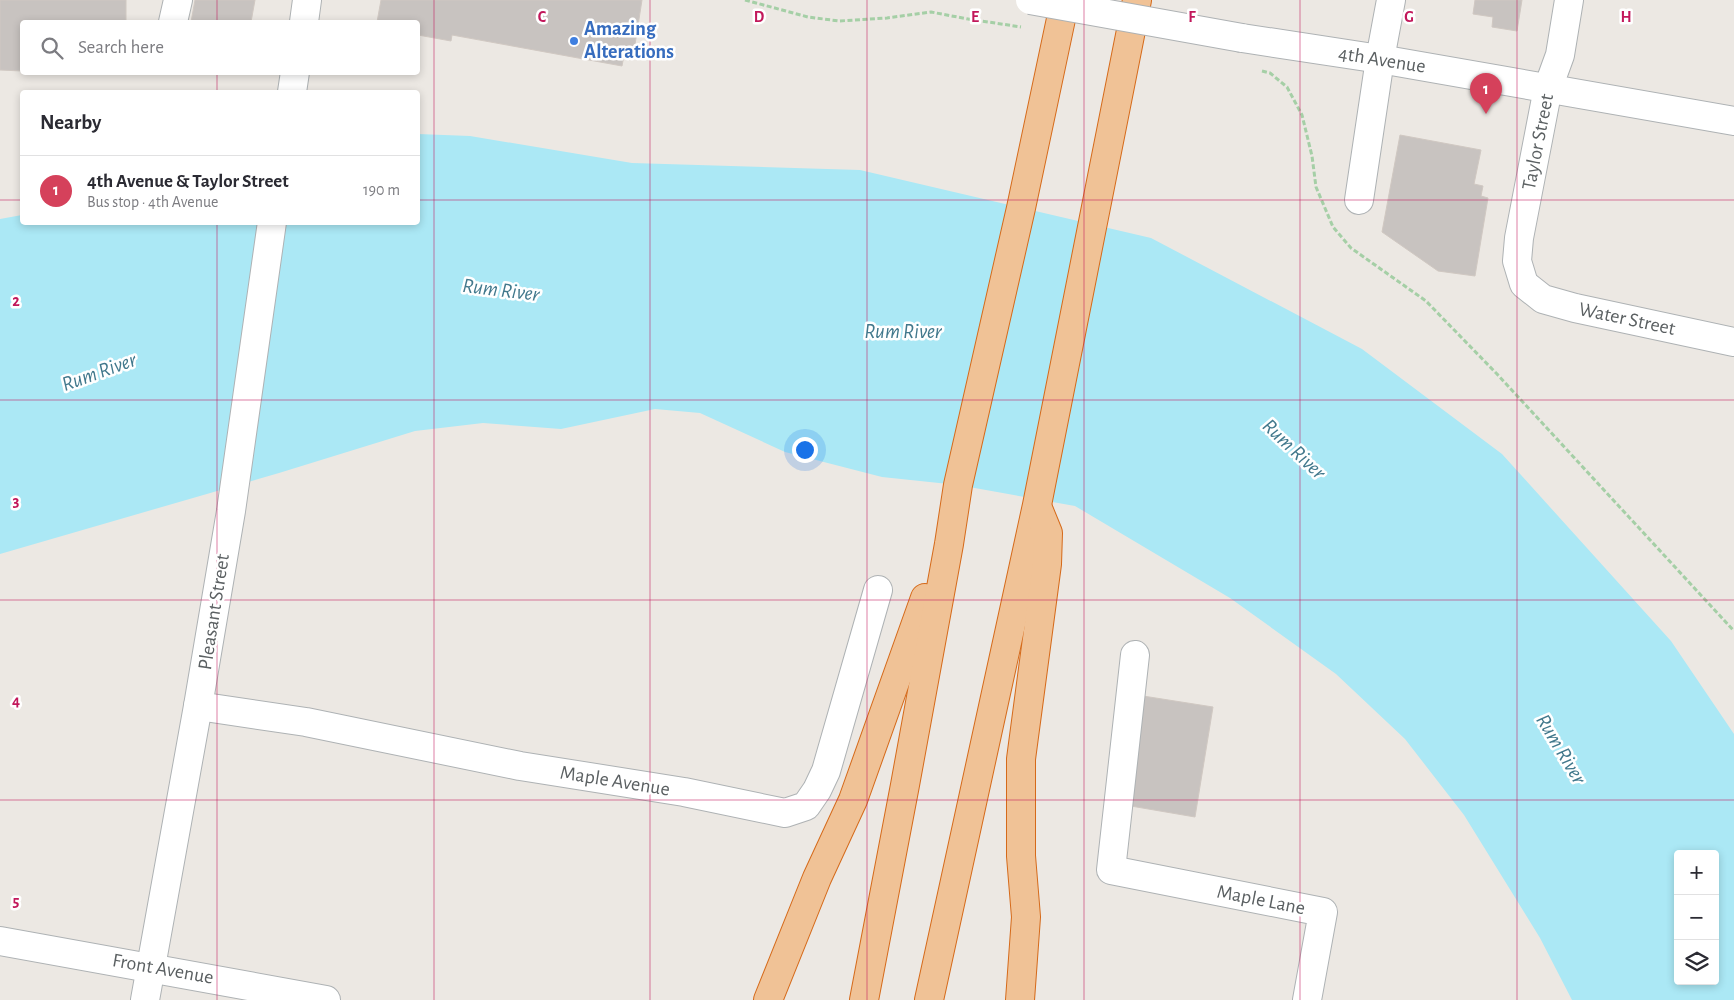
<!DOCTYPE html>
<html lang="en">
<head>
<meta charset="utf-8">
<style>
  :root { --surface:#fff; --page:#f7f7f7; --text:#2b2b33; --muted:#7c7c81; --line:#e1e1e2; --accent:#d5415b }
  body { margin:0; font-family:"Alegreya Sans",sans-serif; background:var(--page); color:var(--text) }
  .controls { position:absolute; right:15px; bottom:15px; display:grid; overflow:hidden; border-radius:5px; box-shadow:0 2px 8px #0003 }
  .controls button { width:45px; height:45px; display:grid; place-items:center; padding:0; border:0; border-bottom:1px solid var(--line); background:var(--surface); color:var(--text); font:25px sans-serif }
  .you { position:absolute; left:804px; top:449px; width:18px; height:18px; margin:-12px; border:4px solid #fff; border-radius:50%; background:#1a73e8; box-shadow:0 0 0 8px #1a73e833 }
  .badge { display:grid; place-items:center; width:32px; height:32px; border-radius:50%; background:var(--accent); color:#fff; font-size:16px; font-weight:700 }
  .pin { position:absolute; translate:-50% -41px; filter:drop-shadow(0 1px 2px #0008) }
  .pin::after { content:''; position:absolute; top:26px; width:18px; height:15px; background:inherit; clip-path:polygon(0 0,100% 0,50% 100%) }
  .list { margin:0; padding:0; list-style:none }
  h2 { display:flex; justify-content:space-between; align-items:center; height:65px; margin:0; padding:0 20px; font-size:21px }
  h2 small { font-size:16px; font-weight:400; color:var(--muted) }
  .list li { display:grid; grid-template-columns:32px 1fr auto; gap:15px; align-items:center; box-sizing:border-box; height:70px; padding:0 20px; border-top:1px solid var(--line) }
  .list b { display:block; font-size:19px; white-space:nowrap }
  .list p { margin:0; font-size:16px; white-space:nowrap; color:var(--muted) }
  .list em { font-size:16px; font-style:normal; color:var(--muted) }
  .icon { flex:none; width:28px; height:28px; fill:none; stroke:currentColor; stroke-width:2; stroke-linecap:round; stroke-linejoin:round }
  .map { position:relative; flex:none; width:1734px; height:1000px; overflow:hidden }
  .search { position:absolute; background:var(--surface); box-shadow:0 2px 8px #0003; left:20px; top:20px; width:400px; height:55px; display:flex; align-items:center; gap:12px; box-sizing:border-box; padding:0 18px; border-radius:5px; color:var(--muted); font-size:19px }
  .panel { position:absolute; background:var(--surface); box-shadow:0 2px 8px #0003; left:20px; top:90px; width:400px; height:135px; border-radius:5px }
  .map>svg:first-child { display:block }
  .water { fill:#abe8f5; fill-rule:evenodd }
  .building { fill:#c8c3c0; stroke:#d0c8c2 }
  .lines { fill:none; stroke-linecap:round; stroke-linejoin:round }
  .minor-casing { stroke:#aeb2b4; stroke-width:30 }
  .highway-casing { stroke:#d56a1a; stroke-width:30 }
  .path { stroke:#a5cfa6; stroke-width:3; stroke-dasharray:5 2.5; stroke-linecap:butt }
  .minor { stroke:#fff; stroke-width:28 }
  .highway { stroke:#f0c296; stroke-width:28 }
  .minor-bridge-casing { stroke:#aeb2b4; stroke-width:30; stroke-linecap:butt }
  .path-bridge { stroke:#a5cfa6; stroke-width:3; stroke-dasharray:5 2.5; stroke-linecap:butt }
  .minor-bridge { stroke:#fff; stroke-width:28 }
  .grid { fill:none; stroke:#c2185b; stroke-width:1; stroke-opacity:0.55 }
  .shop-dot { fill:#3f7fe0; stroke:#fff; stroke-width:2 }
  .labels { text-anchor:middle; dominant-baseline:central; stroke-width:5; stroke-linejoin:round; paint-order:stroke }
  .shop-label { font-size:20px; font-weight:bold; fill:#366cbe; stroke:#fff; text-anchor:start }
  .street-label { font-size:20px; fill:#5b6062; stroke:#fff }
  .water-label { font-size:21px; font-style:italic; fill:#41788c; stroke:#fff }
  .grid-label { font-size:16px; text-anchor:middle; font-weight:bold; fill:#c2185b; stroke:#fff; stroke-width:5; stroke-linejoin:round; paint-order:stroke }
</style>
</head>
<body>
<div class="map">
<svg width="1734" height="1000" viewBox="0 0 1734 1000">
  <rect width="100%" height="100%" fill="#ece8e3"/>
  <path class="water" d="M418 134 470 136 632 163 860 170 1151 238 1362 349 1502 454 1671 641 1734 734V1000H1572L1540 938 1464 815 1405 739 1336 674 1230 598 1075 506 958 485 882 477 785 452 700 413 655 409 561 429 483 423 415 431 279 473 0 554V219L22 215V222H418ZM1678 854H1715V981H1678Z"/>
  <g class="building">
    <polygon points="0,0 126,0 126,22 22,22 22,71 0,70"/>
    <polygon points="195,0 255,0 251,22 191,22"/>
    <polygon points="381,0 642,0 634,51 625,50 622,66 452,35 451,41 418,35 418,22 377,22"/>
    <polygon points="1475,0 1522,0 1517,31 1492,27 1493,17 1473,14"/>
    <polygon points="1400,135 1481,150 1474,184 1483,186 1481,196 1488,198 1475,276 1438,271 1382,232"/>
    <polygon points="1143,696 1213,707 1195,817 1125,805"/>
  </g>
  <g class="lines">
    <g class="minor-casing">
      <g id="minor">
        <polyline points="1569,0 1560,55 1548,88 1519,238 1517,261 1524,284 1543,299 1575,308 1734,342"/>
        <polyline points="173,22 178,0"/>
        <polyline points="304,22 307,0"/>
        <polyline points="1242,38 1380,59 1734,121"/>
        <polyline points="292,92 295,72"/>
        <polyline points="1359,200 1380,59 1391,0"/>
        <polyline points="1135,655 1111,870 1323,912 1307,1000"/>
        <polyline points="198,706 306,722 520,766 684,792 785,813 806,806 817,790 826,771 878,590"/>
        <polyline points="0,941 326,1000"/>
        <polyline points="145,1000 198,706 231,511 272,222"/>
      </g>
    </g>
    <g class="highway-casing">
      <g id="highway">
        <polyline points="768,1000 817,878 853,800 925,598"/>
        <polyline points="864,1000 905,785 949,544 958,485 1021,208 1065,0"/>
        <polyline points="929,1000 1037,505 1137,0"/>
        <polyline points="1020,1000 1026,917 1021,856 1021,759 1047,564 1048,533 1039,511"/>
      </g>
    </g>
    <g class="path">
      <polyline points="745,0 808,17 839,21 887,18 931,12 968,19"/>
      <polyline points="1262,71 1270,73 1287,87 1302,115 1312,156 1316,187 1333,227 1351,248 1426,301 1497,374 1734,631"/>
    </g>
    <use href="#minor" class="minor"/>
    <use href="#highway" class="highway"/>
    <g class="minor-bridge-casing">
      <polyline id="minor-bridge" points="1030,0 1242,38"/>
    </g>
    <polyline class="path-bridge" points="968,19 1021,27"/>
    <use href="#minor-bridge" class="minor-bridge"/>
  </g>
  <path class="grid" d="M217 0V22M434 0V1000M650 0V1000M867 0V1000M1084 0V1000M1300 0V1000M1517 0V1000M217 72V92M0 200H22M418 200H1734M217 222V1000M0 400H1734M0 600H1734M0 800H1734"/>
  <circle class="shop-dot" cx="574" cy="41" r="5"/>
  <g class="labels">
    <g class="shop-label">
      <text x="584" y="29">Amazing<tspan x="584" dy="23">Alterations</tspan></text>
    </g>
    <g class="street-label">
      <text transform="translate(1382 60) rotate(9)">4th Avenue</text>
      <text transform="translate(1538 142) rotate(-79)">Taylor Street</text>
      <text transform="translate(1627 319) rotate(12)">Water Street</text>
      <text transform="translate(214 612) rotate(-81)">Pleasant Street</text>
      <text transform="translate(615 781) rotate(9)">Maple Avenue</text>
      <text transform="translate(1261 900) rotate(11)">Maple Lane</text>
      <text transform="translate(163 969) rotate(10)">Front Avenue</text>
    </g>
    <g class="water-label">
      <text transform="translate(501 290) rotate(7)">Rum River</text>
      <text x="903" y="331">Rum River</text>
      <text transform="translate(99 372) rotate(-20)">Rum River</text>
      <text transform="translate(1294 449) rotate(43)">Rum River</text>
      <text transform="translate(1561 749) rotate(59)">Rum River</text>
    </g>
  </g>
  <g class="grid-label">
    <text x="542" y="22">C</text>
    <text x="759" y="22">D</text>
    <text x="975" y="22">E</text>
    <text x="1192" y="22">F</text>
    <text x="1409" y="22">G</text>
    <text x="1626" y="22">H</text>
    <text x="16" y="306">2</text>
    <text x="16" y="506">3</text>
    <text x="16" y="706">4</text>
    <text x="16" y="906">5</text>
  </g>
</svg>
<div class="controls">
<button>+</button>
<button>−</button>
<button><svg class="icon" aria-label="layers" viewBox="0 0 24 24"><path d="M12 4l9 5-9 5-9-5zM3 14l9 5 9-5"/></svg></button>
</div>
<div class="you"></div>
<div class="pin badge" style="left:1486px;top:114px">1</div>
<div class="search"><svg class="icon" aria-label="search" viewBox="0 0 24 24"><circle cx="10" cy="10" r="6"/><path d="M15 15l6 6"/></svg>Search here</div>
<section class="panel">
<h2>Nearby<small></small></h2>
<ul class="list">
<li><span class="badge">1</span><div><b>4th Avenue &amp; Taylor Street</b><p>Bus stop · 4th Avenue</p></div><em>190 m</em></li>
</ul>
</section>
</div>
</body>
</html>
